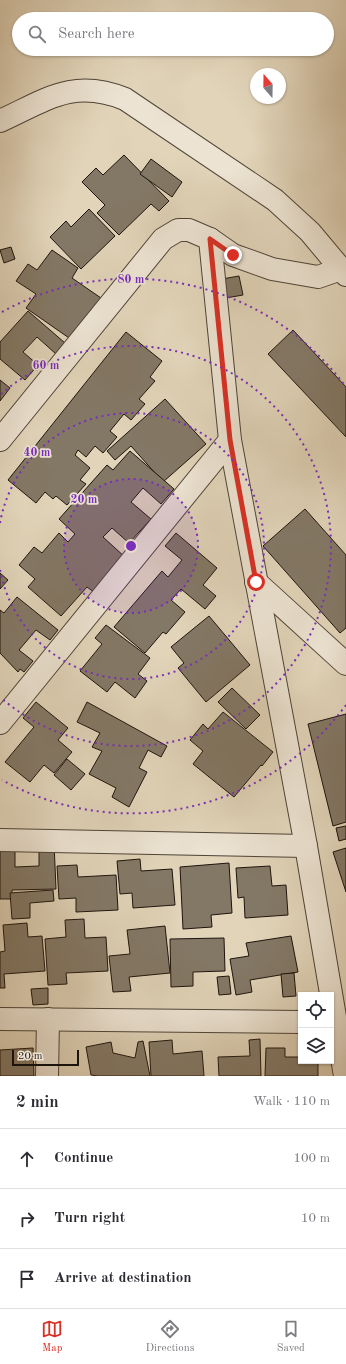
<!DOCTYPE html>
<html lang="en">
<head>
<meta charset="utf-8">
<style>
  :root { --surface:#fff; --page:#f2f2f3; --text:#2b2b33; --muted:#7c7c81; --line:#e1e1e2; --accent:#d93025 }
  body { margin:0; font-family:"Old Standard TT",serif; background:var(--page); color:var(--text) }
  .controls { position:absolute; right:12px; bottom:12px; display:grid; overflow:hidden; border-radius:0px; box-shadow:0 1px 3px #0004 }
  .controls button { width:36px; height:36px; display:grid; place-items:center; padding:0; border:0; border-bottom:1px solid var(--line); background:var(--surface); color:var(--text); font:20px sans-serif }
  .compass { position:absolute; left:250px; top:68px; width:36px; height:36px; border-radius:50%; background:var(--surface); box-shadow:0 1px 3px #0004; rotate:340deg }
  .scale { position:absolute; left:12px; bottom:10px; width:67px; box-sizing:border-box; padding-left:4px; border:2px solid #1d140d; border-top:0; font-size:11px; line-height:14px; white-space:nowrap; color:#1d140d; -webkit-text-stroke:3px #ece3d2; paint-order:stroke }
  .stop { position:absolute; width:12px; height:12px; margin:-9px; border:3px solid #d93025; border-radius:50%; background:#fff }
  .stop.end { background:#d93025; border-color:#fff; box-shadow:0 1px 4px #0008 }
  .list { margin:0; padding:0; list-style:none }
  h2 { display:flex; justify-content:space-between; align-items:center; height:52px; margin:0; padding:0 16px; font-size:17px }
  h2 small { font-size:13px; font-weight:400; color:var(--muted) }
  .list li { display:grid; grid-template-columns:26px 1fr auto; gap:12px; align-items:center; box-sizing:border-box; height:60px; padding:0 16px; border-top:1px solid var(--line) }
  .list b { display:block; font-size:15px; white-space:nowrap }
  .list em { font-size:13px; font-style:normal; color:var(--muted) }
  .icon { flex:none; width:22px; height:22px; fill:none; stroke:currentColor; stroke-width:2; stroke-linecap:round; stroke-linejoin:round }
  .map { position:relative; flex:none; width:346px; height:1076px; overflow:hidden }
  .search { position:absolute; background:var(--surface); box-shadow:0 1px 3px #0004; left:12px; right:12px; top:12px; height:44px; display:flex; align-items:center; gap:10px; box-sizing:border-box; padding:0 14px; border-radius:22px; color:var(--muted); font-size:15px }
  .sheet { height:232px; background:var(--surface) }
  nav { display:flex; justify-content:space-around; align-items:center; box-sizing:border-box; height:56px; border-top:1px solid var(--line); background:var(--surface); font-size:11px; color:var(--muted) }
  nav a { display:grid; justify-items:center; gap:2px }
  nav .on { color:var(--accent) }
  .map>svg:first-child { display:block }
  .building { fill:#837866; stroke:#1d140d }
  .lines { fill:none; stroke-linecap:round; stroke-linejoin:round }
  .street-casing { stroke:#4e4438; stroke-width:24 }
  .street { stroke:#ece3d2; stroke-width:22 }
  .route { stroke:#d93025; stroke-width:5 }
  .ring { fill:none; stroke:#7b2cbf; stroke-width:2; stroke-dasharray:2 4 }
  .centre { fill:#7b2cbf; stroke:#ece3d2; stroke-width:2 }
  .ring-label { font-size:12px; text-anchor:middle; font-weight:bold; fill:#7b2cbf; stroke:#ece3d2; stroke-width:3.5; stroke-linejoin:round; paint-order:stroke }
</style>
</head>
<body>
<div class="map">
<svg width="346" height="1076" viewBox="0 0 346 1076">
  <rect width="100%" height="100%" fill="#e1d4b9"/>
  <filter id="stains"><feTurbulence type="fractalNoise" baseFrequency=".005" numOctaves="4"/><feColorMatrix values="0 0 0 0 .2 0 0 0 0 .09 0 0 0 0 .02 0 0 0 .5 -.17"/></filter>
  <radialGradient id="worn" r=".72"><stop offset=".6" stop-color="#630" stop-opacity="0"/><stop offset="1" stop-color="#630" stop-opacity=".3"/></radialGradient>
  <g class="building">
    <polygon points="124,155 169,201 159,211 151,204 119,235 97,213 105,205 82,182 96,168 103,175"/>
    <polygon points="151,159 182,182 172,197 140,174"/>
    <polygon points="89,209 115,236 81,269 50,237 66,221 71,227"/>
    <polygon points="11,247 15,259 4,263 0,250"/>
    <polygon points="52,250 78,268 72,278 101,298 72,340 26,308 36,294 16,281 28,264 37,270"/>
    <polygon points="239,276 243,295 226,298 222,279"/>
    <polygon points="28,311 65,343 56,354 37,337 23,352 38,365 25,380 0,359 0,342"/>
    <polygon points="293,330 346,387 346,437 268,354"/>
    <polygon points="126,332 162,361 150,377 155,381 139,399 145,404 131,420 124,414 110,431 117,437 103,453 95,446 86,457 78,450 75,455 90,468 80,480 86,484 67,505 56,496 53,499 45,492 36,503 8,480"/>
    <polygon points="0,380 10,388 0,401"/>
    <polygon points="165,399 206,444 163,482 131,446 115,460 107,451"/>
    <polygon points="130,451 174,489 161,504 143,488 131,502 151,519 129,543 112,528 103,537 126,558 95,593 87,587 61,616 28,587 35,579 19,565 34,547 42,553 59,533 68,542 75,534 59,519 107,465 113,470"/>
    <polygon points="305,509 346,555 346,628 340,633 263,546"/>
    <polygon points="176,533 217,568 203,585 216,596 205,609 181,589 171,600 185,612 166,634 163,632 145,653 114,627 162,571 168,577 182,560 165,546"/>
    <polygon points="0,573 8,580 0,589"/>
    <polygon points="17,597 58,630 50,640 36,630 19,650 33,661 24,672 20,669 18,672 0,653 0,610 4,613"/>
    <polygon points="209,616 250,665 206,702 178,668 184,663 171,647"/>
    <polygon points="106,625 150,658 138,674 147,681 135,698 115,682 107,692 80,671 102,644 95,638"/>
    <polygon points="232,688 260,715 246,729 218,702"/>
    <polygon points="36,702 68,728 58,740 72,752 54,773 44,765 30,782 5,762 34,727 23,718"/>
    <polygon points="87,702 167,746 161,757 148,750 139,768 147,772 129,807 112,797 116,788 89,774 102,751 92,747 100,733 77,722"/>
    <polygon points="223,712 273,752 262,766 261,765 234,797 193,764 203,751 190,740 203,724 208,729"/>
    <polygon points="346,714 346,822 333,826 308,724"/>
    <polygon points="67,759 85,774 71,790 54,775"/>
    <polygon points="346,826 346,839 339,841 336,828"/>
    <polygon points="54,843 56,889 12,890 12,899 0,899 0,851 15,851 15,867 39,866 39,844"/>
    <polygon points="346,848 346,892 333,852"/>
    <polygon points="140,859 141,871 172,869 175,905 133,908 132,893 120,894 117,861"/>
    <polygon points="229,863 232,913 211,915 212,927 183,929 180,867"/>
    <polygon points="77,865 78,877 116,875 118,910 76,912 76,898 59,899 57,866"/>
    <polygon points="270,866 272,886 286,885 288,915 245,918 244,897 238,898 236,868"/>
    <polygon points="53,890 54,901 30,903 30,918 12,919 10,893"/>
    <polygon points="84,919 85,938 106,937 108,971 66,973 67,984 48,985 45,939 66,937 65,920"/>
    <polygon points="27,923 28,937 42,936 45,971 4,974 5,988 0,988 0,952 5,951 3,925"/>
    <polygon points="165,926 170,973 129,977 131,991 113,992 109,956 130,954 127,930"/>
    <polygon points="291,936 298,972 250,980 252,992 236,995 230,959 249,956 246,943"/>
    <polygon points="224,938 225,971 193,972 193,986 171,987 170,939"/>
    <polygon points="294,973 296,996 283,997 281,974"/>
    <polygon points="229,976 231,994 219,995 217,977"/>
    <polygon points="48,988 48,1004 33,1005 31,989"/>
    <polygon points="260,1039 261,1076 219,1076 218,1057 250,1056 249,1040"/>
    <polygon points="172,1040 173,1054 202,1051 204,1076 151,1076 149,1042"/>
    <polygon points="143,1041 150,1076 98,1076 91,1075 86,1047 111,1042 113,1053 135,1058 138,1042"/>
    <polygon points="33,1048 34,1076 0,1076 0,1050"/>
    <polygon points="266,1048 285,1048 285,1057 301,1057 301,1061 318,1061 318,1076 265,1076"/>
  </g>
  <g class="lines">
    <g class="street-casing">
      <g id="street">
        <path d="M0 121C46 100 73 78 125 99L275 200 310 232 346 275"/>
        <polyline points="210,239 230,440 306,846 345,1076"/>
        <polyline points="0,440 163,239 178,230 189,230 210,239 233,255 272,269 318,277 341,269"/>
        <polyline points="256,582 346,664"/>
        <polyline points="0,723 230,440"/>
        <polyline points="0,840 306,846"/>
        <polyline points="0,1019 301,1022"/>
        <polyline points="47,1076 48,1019"/>
      </g>
    </g>
    <use href="#street" class="street"/>
  </g>
  <g class="lines">
    <polyline class="route" points="233,255 210,239 230,440 256,582"/>
  </g>
  <circle cx="131" cy="546" r="67" fill="#7b2cbf" fill-opacity=".12"/>
  <g class="ring">
    <circle cx="131" cy="546" r="67"/>
    <path d="M0 523A133 133 0 1 1 0 569"/>
    <path d="M1 394A200 200 0 1 1 1 698"/>
    <path d="M346 705A267 267 0 0 1 2 780M2 312A267 267 0 0 1 346 387"/>
  </g>
  <circle cx="131" cy="546" r="6" class="centre"/>
  <g class="ring-label">
    <text x="131" y="283">80 m</text>
    <text x="46" y="369">60 m</text>
    <text x="37" y="456">40 m</text>
    <text x="84" y="503">20 m</text>
  </g>
  <rect width="100%" height="100%" filter="url(#stains)"/>
  <rect width="100%" height="100%" fill="url(#worn)"/>
</svg>
<div class="controls">
<button><svg class="icon" aria-label="locate" viewBox="0 0 24 24"><circle cx="12" cy="12" r="6"/><path d="M12 2v4M12 18v4M2 12h4M18 12h4"/></svg></button>
<button><svg class="icon" aria-label="layers" viewBox="0 0 24 24"><path d="M12 4l9 5-9 5-9-5zM3 14l9 5 9-5"/></svg></button>
</div>
<svg class="compass" viewBox="-18 -18 36 36"><path d="M0-13l5 13h-10z" fill="#e53935"/><path d="M0 13l5-13h-10z" fill="#7c7c81"/></svg>
<div class="scale">20 m</div>
<div class="stop" style="left:256px;top:582px"></div>
<div class="stop end" style="left:233px;top:255px"></div>
<div class="search"><svg class="icon" aria-label="search" viewBox="0 0 24 24"><circle cx="10" cy="10" r="6"/><path d="M15 15l6 6"/></svg>Search here</div>
</div>
<section class="sheet">
<h2>2 min<small>Walk · 110 m</small></h2>
<ul class="list">
<li><svg class="icon" aria-label="ahead" viewBox="0 0 24 24"><path d="M12 20V5M6 11l6-6 6 6"/></svg><div><b>Continue</b></div><em>100 m</em></li>
<li><svg class="icon" aria-label="right" viewBox="0 0 24 24"><path d="M7 20v-9h11M14 6l5 5-5 5"/></svg><div><b>Turn right</b></div><em>10 m</em></li>
<li><svg class="icon" aria-label="arrive" viewBox="0 0 24 24"><path d="M6 21V4h12l-3 4 3 4H6"/></svg><div><b>Arrive at destination</b></div></li>
</ul>
</section>
<nav>
<a class="on"><svg class="icon" aria-label="map" viewBox="0 0 24 24"><path d="M3 6l6-2 6 2 6-2v14l-6 2-6-2-6 2zM9 4v14M15 6v14"/></svg>Map</a>
<a><svg class="icon" aria-label="directions" viewBox="0 0 24 24"><path d="M12 3l9 9-9 9-9-9zM9 14v-3h6M13 9l2 2-2 2"/></svg>Directions</a>
<a><svg class="icon" aria-label="saved" viewBox="0 0 24 24"><path d="M7 4h10v16l-5-4-5 4z"/></svg>Saved</a>
</nav>
</body>
</html>
